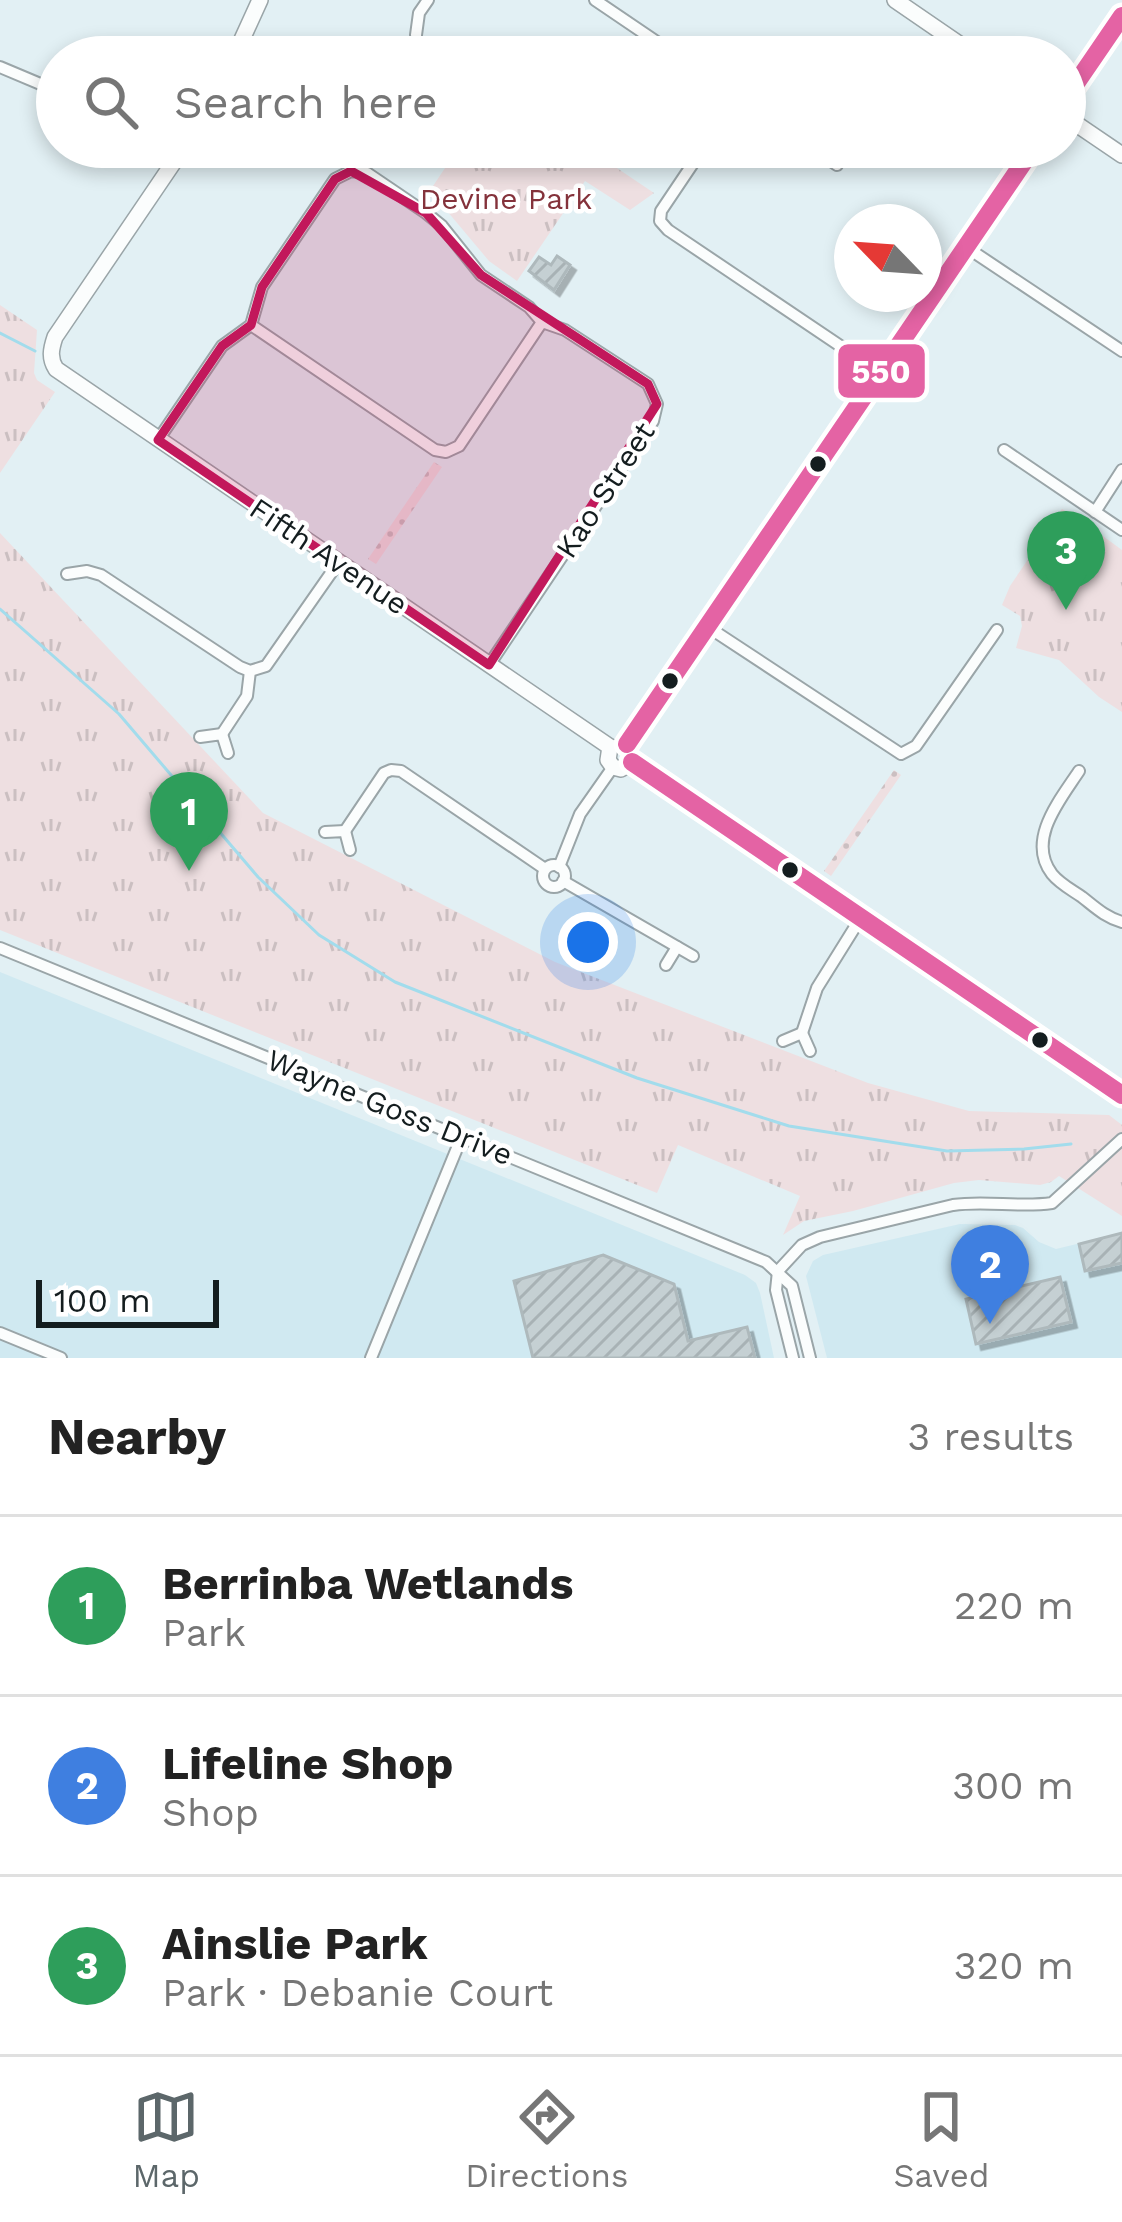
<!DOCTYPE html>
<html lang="en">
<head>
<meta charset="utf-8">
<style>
  :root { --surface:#fff; --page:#f2f2f2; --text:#222; --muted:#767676; --line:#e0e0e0; --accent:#5c676a }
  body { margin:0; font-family:"Work Sans",sans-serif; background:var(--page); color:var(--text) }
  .compass { position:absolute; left:834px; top:204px; width:108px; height:108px; border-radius:50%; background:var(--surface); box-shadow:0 6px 18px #0003; rotate:295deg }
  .scale { position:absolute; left:36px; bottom:30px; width:183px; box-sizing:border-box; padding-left:12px; border:6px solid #141d1f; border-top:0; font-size:33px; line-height:42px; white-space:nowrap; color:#141d1f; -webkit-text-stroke:9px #fff; paint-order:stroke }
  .you { position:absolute; left:588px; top:942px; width:42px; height:42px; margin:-30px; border:9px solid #fff; border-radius:50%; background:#1a73e8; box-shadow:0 0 0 18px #1a73e833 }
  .badge { display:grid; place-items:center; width:78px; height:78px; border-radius:50%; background:var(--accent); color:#fff; font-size:39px; font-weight:700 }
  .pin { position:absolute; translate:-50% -99px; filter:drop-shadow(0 3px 6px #0008) }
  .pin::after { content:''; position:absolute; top:63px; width:42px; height:36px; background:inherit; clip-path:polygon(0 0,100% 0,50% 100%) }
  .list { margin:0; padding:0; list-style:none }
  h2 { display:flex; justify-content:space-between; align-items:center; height:156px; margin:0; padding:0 48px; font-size:51px }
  h2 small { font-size:39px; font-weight:400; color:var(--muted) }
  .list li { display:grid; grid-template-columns:78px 1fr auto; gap:36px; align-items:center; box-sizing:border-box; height:180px; padding:0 48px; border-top:3px solid var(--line) }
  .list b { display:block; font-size:45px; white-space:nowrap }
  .list p { margin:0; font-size:39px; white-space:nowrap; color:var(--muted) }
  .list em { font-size:39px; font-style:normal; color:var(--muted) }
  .icon { flex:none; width:66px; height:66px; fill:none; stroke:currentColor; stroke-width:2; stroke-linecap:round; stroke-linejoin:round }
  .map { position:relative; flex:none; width:1122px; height:1358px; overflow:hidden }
  .search { position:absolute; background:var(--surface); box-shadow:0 6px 18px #0003; left:36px; right:36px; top:36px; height:132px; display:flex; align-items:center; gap:30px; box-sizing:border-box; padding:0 42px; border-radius:66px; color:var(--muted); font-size:45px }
  .sheet { height:696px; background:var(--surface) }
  nav { display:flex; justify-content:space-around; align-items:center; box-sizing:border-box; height:168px; border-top:3px solid var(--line); background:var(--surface); font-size:33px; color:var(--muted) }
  nav a { display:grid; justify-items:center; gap:6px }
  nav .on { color:var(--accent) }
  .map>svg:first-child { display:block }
  .built { fill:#d0e9f1 }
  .grass { fill:url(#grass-dots) }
  .park { fill:url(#park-tufts) }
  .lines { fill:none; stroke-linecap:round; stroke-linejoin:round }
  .stream { stroke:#a2dcec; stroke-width:3 }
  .building { fill:url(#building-hatch); stroke:#aeb9bc; stroke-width:3; filter:url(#shadow) }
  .street-casing { stroke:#9aa5a8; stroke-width:14 }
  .secondary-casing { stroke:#9aa5a8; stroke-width:18 }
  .street { stroke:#fbfdfd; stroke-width:10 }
  .secondary { stroke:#fbfdfd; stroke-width:15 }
  .bus-1-casing { stroke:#fff; stroke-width:27 }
  .bus-1 { stroke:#e463a4; stroke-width:18 }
  .marked { fill:#c2185b; fill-opacity:0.2; stroke:#c2185b; stroke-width:9; stroke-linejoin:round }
  .bus-dot { fill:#141d1f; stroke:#fff; stroke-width:4.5 }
  .labels { text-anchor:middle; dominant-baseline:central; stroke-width:9; stroke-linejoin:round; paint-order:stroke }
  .park-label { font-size:30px; fill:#84323b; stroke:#fff }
  .street-label { font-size:30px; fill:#141d1f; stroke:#fff }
  .line-badge { stroke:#fff; stroke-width:4.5 }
  .badge-label { font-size:33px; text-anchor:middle; font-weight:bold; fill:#fff }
</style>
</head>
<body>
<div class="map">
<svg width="1122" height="1358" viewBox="0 0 1122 1358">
  <defs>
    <pattern id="grass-dots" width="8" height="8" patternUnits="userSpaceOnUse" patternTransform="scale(3)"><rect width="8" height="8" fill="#eedfe1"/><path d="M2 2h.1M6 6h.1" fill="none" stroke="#cbbfc1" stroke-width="1.8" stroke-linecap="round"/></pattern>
    <pattern id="park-tufts" width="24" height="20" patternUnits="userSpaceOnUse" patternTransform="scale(3)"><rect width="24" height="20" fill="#eedfe1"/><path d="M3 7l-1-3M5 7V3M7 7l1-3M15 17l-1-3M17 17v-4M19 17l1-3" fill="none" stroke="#cbbfc1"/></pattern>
    <pattern id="building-hatch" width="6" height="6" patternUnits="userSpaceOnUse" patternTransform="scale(3)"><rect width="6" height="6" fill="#c5d0d3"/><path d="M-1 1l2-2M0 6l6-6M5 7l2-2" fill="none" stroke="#a8b2b5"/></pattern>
    <filter id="shadow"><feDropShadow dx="5.5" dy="5.5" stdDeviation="0" flood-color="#0004"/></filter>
  </defs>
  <rect width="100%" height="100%" fill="#e2f0f4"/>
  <g class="built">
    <polygon points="0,972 745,1275 756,1283 760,1293 774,1358 0,1358"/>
    <polygon points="960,1224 1015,1225 1023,1228 1039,1242 1056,1249 1122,1233 1122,1358 827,1358 806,1276 813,1261 823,1255"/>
  </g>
  <g class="grass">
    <polygon points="434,462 442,467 376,564 368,559"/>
    <polygon points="894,770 901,775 831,876 824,871"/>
  </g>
  <g class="park">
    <polygon points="459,147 609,147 602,158 654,193 630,210 585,181 517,281 489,261 442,205 427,195"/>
    <polygon points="0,305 37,330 34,373 37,380 55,392 0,473"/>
    <polygon points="1062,509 1076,517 1076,525 1089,533 1096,531 1122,550 1122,712 1099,697 1059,660 1016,648 1022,626 1020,616 1002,605 1010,586"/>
    <polygon points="0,533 263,813 555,962 868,1083 969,1111 1109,1115 1122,1125 1122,1216 1059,1176 1051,1182 1040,1185 979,1180 954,1183 853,1211 804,1221 783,1235 800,1196 678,1145 657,1193 0,930"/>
  </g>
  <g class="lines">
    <g class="stream">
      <polyline points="0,333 35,351"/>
      <polyline points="0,609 119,714 258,877 319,935 395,982 637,1078 789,1126 947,1151 1024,1149 1071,1144"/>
    </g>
  </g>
  <g class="building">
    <polygon points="557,256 570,265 554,290 529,271 539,257 551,265"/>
    <polygon points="1122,1233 1122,1263 1085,1271 1079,1244"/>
    <polygon points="603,1255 674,1284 688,1341 747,1327 755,1358 533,1358 514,1281"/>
    <polygon points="1060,1277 1071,1322 976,1344 966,1299"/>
  </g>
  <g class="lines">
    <g class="street-casing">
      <g id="street">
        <polyline points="595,0 679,57"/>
        <polyline points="416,35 419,13 428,0"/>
        <polyline points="0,67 57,91"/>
        <polyline points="704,147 661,211 660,221 668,230 879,372"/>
        <polyline points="810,147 837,165"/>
        <polyline points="966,247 1122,351"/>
        <polyline points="251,325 435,450 446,452 459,446 542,322 565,330 648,384 657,404 653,421 489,665"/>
        <polyline points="158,440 222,346 251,325 262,287 335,179 351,171 367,173 426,213 442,226 481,275 529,307 542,322"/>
        <polyline points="1004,450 1122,530"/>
        <polyline points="1095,512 1122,470"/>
        <polyline points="67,574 87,571 101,575 240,667 250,671 266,666 338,563"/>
        <polyline points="708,627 901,754 916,746 997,630"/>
        <polyline points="222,734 247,696 250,671"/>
        <polyline points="200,737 222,734 228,753"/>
        <path d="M1079 771C1060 800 1026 840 1052 874 1060 884 1072 890 1082 897 1096 908 1105 917 1122 922"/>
        <polyline points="345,831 384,773 391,770 401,771 545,869"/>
        <polyline points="325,832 345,831 350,850"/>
        <circle cx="554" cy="876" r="11"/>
        <polyline points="559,867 580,814 613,767"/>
        <polyline points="563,881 693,956"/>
        <polyline points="0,948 766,1262 792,1286 810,1358"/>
        <polyline points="666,965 677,947"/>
        <polyline points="802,1033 817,988 860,919"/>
        <polyline points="783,1041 802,1033 810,1051"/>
        <path d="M778 1271 802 1245 820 1237 953 1205C986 1200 1019 1208 1052 1203L1122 1139"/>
        <polyline points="778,1271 776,1290 793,1358"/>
        <polyline points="0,1333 61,1358"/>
        <polyline points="371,1358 462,1136"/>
      </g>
    </g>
    <g class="secondary-casing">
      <g id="secondary">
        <polyline points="895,0 978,57"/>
        <polyline points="234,57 260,0"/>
        <polyline points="1066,98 1122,16"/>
        <polyline points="1069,119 1122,155"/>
        <path d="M184 147 55 337C51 349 49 358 56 369L610 747"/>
        <polyline points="627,744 1034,147"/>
        <polyline points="610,747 608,760 613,767 621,769 632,762"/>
        <polyline points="632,762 1122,1095"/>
      </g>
    </g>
    <use href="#street" class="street"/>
    <use href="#secondary" class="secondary"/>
    <g class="bus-1-casing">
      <g id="bus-1">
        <polyline points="1066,98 1122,16"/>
        <polyline points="627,744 1034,147"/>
        <polyline points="632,762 1122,1095"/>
      </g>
    </g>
    <use href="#bus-1" class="bus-1"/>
  </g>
  <path class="marked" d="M351 171 426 213 481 275 648 384 657 404 489 665 158 440 222 346 251 325 262 287 335 179Z"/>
  <g class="bus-dot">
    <circle cx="818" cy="464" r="10"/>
    <circle cx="670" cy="681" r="10"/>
    <circle cx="790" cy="870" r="10"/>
    <circle cx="1040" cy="1040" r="10"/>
  </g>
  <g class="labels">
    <g class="park-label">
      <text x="506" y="198">Devine Park</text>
    </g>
    <g class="street-label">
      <text transform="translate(605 490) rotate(-57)">Kao Street</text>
      <text transform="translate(329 556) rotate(34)">Fifth Avenue</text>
      <text transform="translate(390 1107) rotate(22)">Wayne Goss Drive</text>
    </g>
  </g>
  <rect class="line-badge" x="836" y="342" width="91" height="58" rx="12" fill="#e463a4"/>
  <g class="badge-label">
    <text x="881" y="383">550</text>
  </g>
</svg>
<svg class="compass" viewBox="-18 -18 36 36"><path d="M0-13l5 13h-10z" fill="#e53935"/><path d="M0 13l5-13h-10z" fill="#767676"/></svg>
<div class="scale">100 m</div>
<div class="you"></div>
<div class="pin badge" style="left:189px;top:871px;background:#2e9e5b">1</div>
<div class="pin badge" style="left:990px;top:1324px;background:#3f7fe0">2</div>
<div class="pin badge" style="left:1066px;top:610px;background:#2e9e5b">3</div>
<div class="search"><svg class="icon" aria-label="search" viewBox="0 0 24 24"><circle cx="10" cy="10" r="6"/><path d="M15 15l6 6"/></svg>Search here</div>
</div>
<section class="sheet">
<h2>Nearby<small>3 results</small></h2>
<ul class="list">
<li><span class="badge" style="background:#2e9e5b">1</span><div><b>Berrinba Wetlands</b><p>Park</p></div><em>220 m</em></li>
<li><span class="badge" style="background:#3f7fe0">2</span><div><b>Lifeline Shop</b><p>Shop</p></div><em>300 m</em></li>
<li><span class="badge" style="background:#2e9e5b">3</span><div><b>Ainslie Park</b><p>Park · Debanie Court</p></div><em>320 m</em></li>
</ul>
</section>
<nav>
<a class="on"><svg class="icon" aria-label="map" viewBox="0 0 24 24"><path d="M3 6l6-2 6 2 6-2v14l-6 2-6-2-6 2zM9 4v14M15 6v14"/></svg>Map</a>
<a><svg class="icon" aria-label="directions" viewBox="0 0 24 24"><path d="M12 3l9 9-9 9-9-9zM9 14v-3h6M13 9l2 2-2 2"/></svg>Directions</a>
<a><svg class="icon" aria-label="saved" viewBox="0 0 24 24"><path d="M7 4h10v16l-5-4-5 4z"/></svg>Saved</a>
</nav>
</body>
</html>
